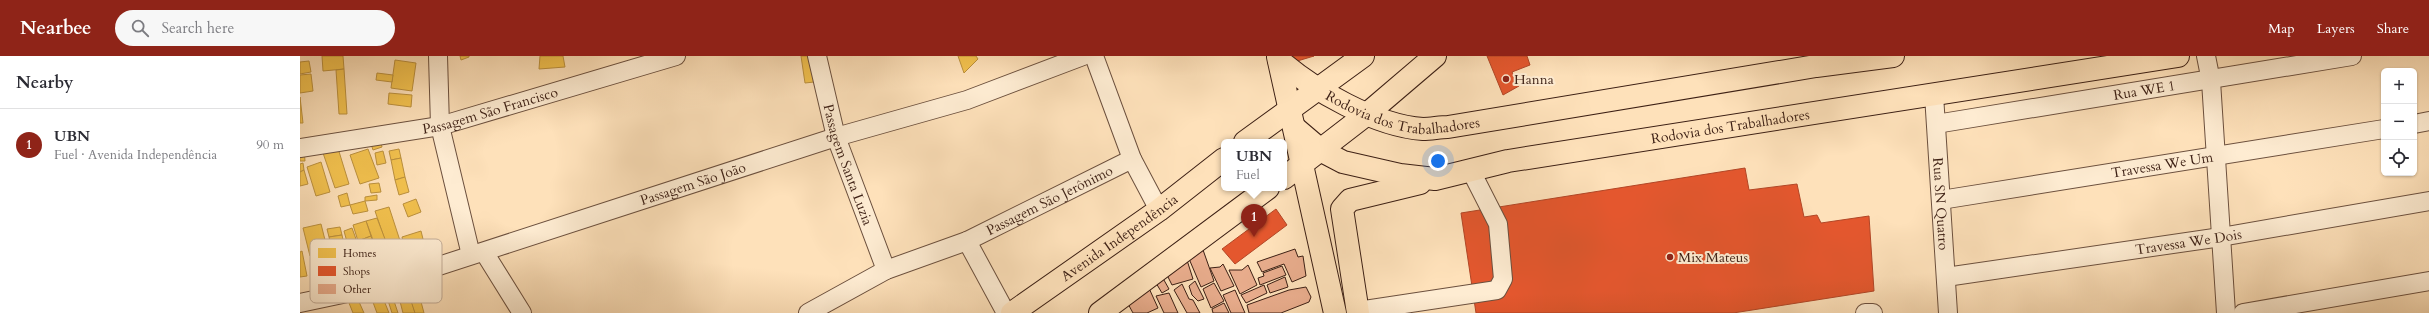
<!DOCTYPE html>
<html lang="en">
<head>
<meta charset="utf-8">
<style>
  :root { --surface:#fff; --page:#f7f7f7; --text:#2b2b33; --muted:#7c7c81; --line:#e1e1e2; --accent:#8f2418 }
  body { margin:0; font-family:Cardo,serif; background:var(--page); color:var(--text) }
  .controls { position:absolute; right:12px; top:12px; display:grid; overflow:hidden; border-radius:6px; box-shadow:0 1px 3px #0004 }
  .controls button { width:36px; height:36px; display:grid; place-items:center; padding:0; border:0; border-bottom:1px solid var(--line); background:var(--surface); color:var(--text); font:20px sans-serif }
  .you { position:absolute; left:1138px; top:105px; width:14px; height:14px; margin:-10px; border:3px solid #fff; border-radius:50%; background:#1a73e8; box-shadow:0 0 0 6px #1a73e833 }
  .badge { display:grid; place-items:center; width:26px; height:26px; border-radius:50%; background:var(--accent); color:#fff; font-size:13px; font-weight:700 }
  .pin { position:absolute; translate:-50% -33px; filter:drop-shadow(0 1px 2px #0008) }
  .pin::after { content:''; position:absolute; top:21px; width:14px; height:12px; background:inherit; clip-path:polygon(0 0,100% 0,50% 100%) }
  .popup { position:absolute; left:921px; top:83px; width:66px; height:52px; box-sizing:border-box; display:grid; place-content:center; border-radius:6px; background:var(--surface); filter:drop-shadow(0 1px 3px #0005); font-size:13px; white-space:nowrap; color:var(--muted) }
  .popup b { font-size:15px; color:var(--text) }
  .popup::after { content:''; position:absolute; left:50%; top:100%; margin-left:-8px; border:8px solid transparent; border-top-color:var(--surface) }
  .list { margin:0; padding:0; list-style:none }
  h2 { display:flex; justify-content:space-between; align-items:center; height:52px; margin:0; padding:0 16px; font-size:17px }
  h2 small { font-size:13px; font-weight:400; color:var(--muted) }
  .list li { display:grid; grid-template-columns:26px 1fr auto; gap:12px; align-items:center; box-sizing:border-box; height:72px; padding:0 16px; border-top:1px solid var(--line) }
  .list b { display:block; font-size:15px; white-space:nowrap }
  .list p { margin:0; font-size:13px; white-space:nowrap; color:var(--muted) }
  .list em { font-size:13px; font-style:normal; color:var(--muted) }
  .icon { flex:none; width:22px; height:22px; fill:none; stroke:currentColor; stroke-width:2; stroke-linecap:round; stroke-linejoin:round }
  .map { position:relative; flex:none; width:2129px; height:257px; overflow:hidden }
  header { display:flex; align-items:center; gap:24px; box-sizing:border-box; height:56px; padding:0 20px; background:var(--accent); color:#fff }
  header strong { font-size:19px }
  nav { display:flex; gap:22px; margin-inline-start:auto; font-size:14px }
  .search { width:280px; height:36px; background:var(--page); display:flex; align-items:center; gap:10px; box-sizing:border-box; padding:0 14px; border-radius:22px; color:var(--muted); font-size:15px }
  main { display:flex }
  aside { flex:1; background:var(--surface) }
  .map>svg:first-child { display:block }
  .homes { fill:#f2c14e; stroke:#bb903d }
  .shops { fill:#e4572e; stroke:#b24626 }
  .building { fill:#e9ad8d; stroke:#3c1f14 }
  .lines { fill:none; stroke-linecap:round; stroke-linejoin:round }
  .minor-casing { stroke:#6c503e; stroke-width:20 }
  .major-casing { stroke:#3c1f14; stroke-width:24 }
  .minor { stroke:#feecd2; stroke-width:18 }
  .major { stroke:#fee1ba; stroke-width:22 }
  .poi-dot { fill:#8f2418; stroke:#feecd2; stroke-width:1.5 }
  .labels { text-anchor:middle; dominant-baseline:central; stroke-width:4; stroke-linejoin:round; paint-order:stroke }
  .poi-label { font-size:14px; fill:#3c1f14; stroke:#feecd2; text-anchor:start }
  .street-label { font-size:14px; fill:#3c1f14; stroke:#feecd2 }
  .key { fill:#feecd2; stroke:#c4ae99; stroke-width:1 }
  .key-label { font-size:11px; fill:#3c1f14 }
</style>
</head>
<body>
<header>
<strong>Nearbee</strong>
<div class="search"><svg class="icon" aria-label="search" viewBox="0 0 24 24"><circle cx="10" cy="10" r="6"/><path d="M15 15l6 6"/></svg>Search here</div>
<nav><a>Map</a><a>Layers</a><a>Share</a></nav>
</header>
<main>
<aside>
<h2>Nearby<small></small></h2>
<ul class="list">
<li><span class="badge">1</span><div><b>UBN</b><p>Fuel · Avenida Independência</p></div><em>90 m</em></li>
</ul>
</aside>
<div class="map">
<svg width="2129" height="257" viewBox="0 0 2129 257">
  <rect width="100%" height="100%" fill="#fee1ba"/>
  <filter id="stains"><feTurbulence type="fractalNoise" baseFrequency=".005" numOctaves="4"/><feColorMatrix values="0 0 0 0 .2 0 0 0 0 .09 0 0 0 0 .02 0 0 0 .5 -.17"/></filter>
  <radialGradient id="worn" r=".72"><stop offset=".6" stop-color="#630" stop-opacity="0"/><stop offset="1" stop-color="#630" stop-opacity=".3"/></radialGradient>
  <g class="homes">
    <polygon points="22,0 43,0 44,13 23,15"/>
    <polygon points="160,0 169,0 169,1 161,4"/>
    <polygon points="240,0 263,0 265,11 239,13"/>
    <polygon points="501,0 511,0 514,26 505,27"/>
    <polygon points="658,0 676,0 678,3 664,17"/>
    <polygon points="95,4 116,7 112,35 91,32"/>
    <polygon points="9,5 11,16 0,18 0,6"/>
    <polygon points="44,13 47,58 39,58 36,14"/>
    <polygon points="77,17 93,19 92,26 76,24"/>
    <polygon points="11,18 13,35 0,37 0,19"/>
    <polygon points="89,37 112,39 111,51 88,48"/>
    <polygon points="0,41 3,67 0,67"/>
    <polygon points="80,83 82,91 73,94 70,85"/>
    <polygon points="37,89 49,128 35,132 22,94"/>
    <polygon points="0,93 4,93 5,105 0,105"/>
    <polygon points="68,93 79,122 60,128 50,99"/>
    <polygon points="99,93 101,102 91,104 89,95"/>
    <polygon points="83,95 86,107 77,109 75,97"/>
    <polygon points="101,102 105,121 95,124 91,104"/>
    <polygon points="21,106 30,136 16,140 7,111"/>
    <polygon points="3,107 4,114 0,116 0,108"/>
    <polygon points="4,114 8,128 0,130 0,116"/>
    <polygon points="105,121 109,136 99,139 95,124"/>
    <polygon points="79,127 81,136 71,137 69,128"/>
    <polygon points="47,137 50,149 41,151 38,140"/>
    <polygon points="77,139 77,144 65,145 65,141"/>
    <polygon points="116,143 121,156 108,161 103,148"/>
    <polygon points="65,145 68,155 53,158 50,149"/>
    <polygon points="89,151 105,200 92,205 75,155"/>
    <polygon points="77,162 88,191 77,195 66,165"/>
    <polygon points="66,165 71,180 58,185 53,169"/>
    <polygon points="21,168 28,196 10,200 3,172"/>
    <polygon points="40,171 42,179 29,181 27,173"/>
    <polygon points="52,172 56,183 47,186 44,175"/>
    <polygon points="121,175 123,183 104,189 102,181"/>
    <polygon points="42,179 46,197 33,199 29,181"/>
    <polygon points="71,180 80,208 68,211 58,185"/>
    <polygon points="56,183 65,206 56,209 47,186"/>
    <polygon points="123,187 125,194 110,199 107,193"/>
    <polygon points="2,195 7,220 0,221 0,196"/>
    <polygon points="24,201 27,212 22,214 18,203"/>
    <polygon points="45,201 47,209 34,213 32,205"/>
    <polygon points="125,216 137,237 125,244 113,223"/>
    <polygon points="107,227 115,257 103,257 96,230"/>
    <polygon points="90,233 98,257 92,257 85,235"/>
    <polygon points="81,237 89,257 77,257 71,241"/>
    <polygon points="56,239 64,257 53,257 47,242"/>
    <polygon points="120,242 124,257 115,257 111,245"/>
  </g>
  <g class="shops">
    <polygon points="992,0 1014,0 994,6"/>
    <polygon points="1187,0 1227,0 1230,9 1212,16 1219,30 1203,39"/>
    <polygon points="1445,112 1449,134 1497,128 1504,161 1517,159 1521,167 1569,160 1574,235 1433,257 1176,257 1161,157"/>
    <polygon points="976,153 987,169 935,208 922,193"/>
  </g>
  <g class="building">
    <polygon points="902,191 914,225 901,231 887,198"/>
    <polygon points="995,193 998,201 1003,200 1006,220 992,226 984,208 962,216 957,206"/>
    <polygon points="886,201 893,223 872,229 864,213"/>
    <polygon points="923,208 934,230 921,235 910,212 920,211"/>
    <polygon points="948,209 957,229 940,238 929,214 942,214"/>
    <polygon points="982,210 986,219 960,229 958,222 964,220 963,217"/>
    <polygon points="860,217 869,233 862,237 853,222"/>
    <polygon points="985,221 988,231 970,237 967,229"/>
    <polygon points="895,225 904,243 898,245 892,239 889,230"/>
    <polygon points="914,227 924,245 911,252 903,233"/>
    <polygon points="882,228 889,243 893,244 900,257 887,257 874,234"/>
    <polygon points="964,229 967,237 946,247 941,239"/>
    <polygon points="848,230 858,252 847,257 833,257 827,246"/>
    <polygon points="1006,231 1011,241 1009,246 981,257 949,257 947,249 989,234"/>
    <polygon points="935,234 945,257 931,257 923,239"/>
    <polygon points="869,237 878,257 864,257 856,240"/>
    <polygon points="924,247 929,257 913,257 912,253"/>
  </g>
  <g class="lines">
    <g class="minor-casing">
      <g id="minor">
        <polyline points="138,0 140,70 171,199"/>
        <path id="s1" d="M517 0 536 81 586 214"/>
        <polyline points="794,0 832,103 859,154"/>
        <polyline points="1906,0 1911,25 1926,257"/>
        <path id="s2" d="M1634 39 1648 257"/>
        <path id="s3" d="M1636 68 2052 0"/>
        <polyline points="2114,68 2129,65"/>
        <path id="s4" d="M0 92 140 70 376 0"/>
        <path id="s5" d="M1641 144 2084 73"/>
        <polyline points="667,185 706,257"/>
        <polyline points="184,196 222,257"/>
        <path id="s6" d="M1646 221 1921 181 2129 145"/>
        <path id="s7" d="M0 247 71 232 536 81 667 44 783 0"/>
        <polyline points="1058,255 1197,234 1203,223 1198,168 1171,115"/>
        <path id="s8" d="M508 257 586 214 667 185 832 103"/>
        <polyline points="1565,257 1573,257"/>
        <polyline points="1943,257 2129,225"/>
      </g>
    </g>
    <g class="major-casing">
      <g id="major">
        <polyline points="978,1 1035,257"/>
        <path id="s9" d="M979 4C1013 34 1076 70 1123 73 1131 73 1140 71 1148 71L1516 10 1593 0"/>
        <path id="s10" d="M995 72 1022 95 1043 106 1100 119 1135 123 1208 105 1878 0"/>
        <polyline points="945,86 1063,0"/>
        <polyline points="984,122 1067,58 1135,0"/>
        <path id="s11" d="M712 257 859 154 924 103"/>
        <polyline points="800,257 968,132"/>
        <polyline points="1058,257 1042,153 1050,144 1120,127"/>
      </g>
    </g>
    <use href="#minor" class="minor"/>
    <use href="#major" class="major"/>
  </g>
  <g class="poi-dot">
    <circle cx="1206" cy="23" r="4"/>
    <circle cx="1370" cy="201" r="4"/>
  </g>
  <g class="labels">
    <g class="poi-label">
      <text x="1214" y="23">Hanna</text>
      <text x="1378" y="201">Mix Mateus</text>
    </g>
    <g class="street-label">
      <text stroke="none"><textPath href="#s3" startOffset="211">Rua WE 1</textPath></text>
      <text stroke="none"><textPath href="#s9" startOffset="139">Rodovia dos Trabalhadores</textPath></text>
      <text stroke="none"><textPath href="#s4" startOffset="194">Passagem São Francisco</textPath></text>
      <text stroke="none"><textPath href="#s10" startOffset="453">Rodovia dos Trabalhadores</textPath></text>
      <text stroke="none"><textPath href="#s1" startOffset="113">Passagem Santa Luzia</textPath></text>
      <text stroke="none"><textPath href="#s5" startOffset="224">Travessa We Um</textPath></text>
      <text stroke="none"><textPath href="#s7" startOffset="411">Passagem São João</textPath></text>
      <text stroke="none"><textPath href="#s8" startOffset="267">Passagem São Jerônimo</textPath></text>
      <text stroke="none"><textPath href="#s2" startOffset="109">Rua SN Quatro</textPath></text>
      <text stroke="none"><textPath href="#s11" startOffset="131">Avenida Independência</textPath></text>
      <text stroke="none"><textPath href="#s6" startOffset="245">Travessa We Dois</textPath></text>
    </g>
  </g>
  <rect x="10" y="183" width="132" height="64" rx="6" class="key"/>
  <rect x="18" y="192" width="18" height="10" fill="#f2c14e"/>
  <rect x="18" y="210" width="18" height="10" fill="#e4572e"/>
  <rect x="18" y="228" width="18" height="10" fill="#e9ad8d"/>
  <g class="key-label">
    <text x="43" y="201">Homes</text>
    <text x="43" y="219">Shops</text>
    <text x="43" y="237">Other</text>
  </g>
  <rect width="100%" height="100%" filter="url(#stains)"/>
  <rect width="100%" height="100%" fill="url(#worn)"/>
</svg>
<div class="controls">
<button>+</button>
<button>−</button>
<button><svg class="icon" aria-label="locate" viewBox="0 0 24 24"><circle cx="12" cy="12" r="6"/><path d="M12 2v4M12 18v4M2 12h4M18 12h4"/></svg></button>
</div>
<div class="you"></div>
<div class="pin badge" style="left:954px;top:181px">1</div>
<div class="popup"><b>UBN</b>Fuel</div>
</div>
</main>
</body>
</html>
